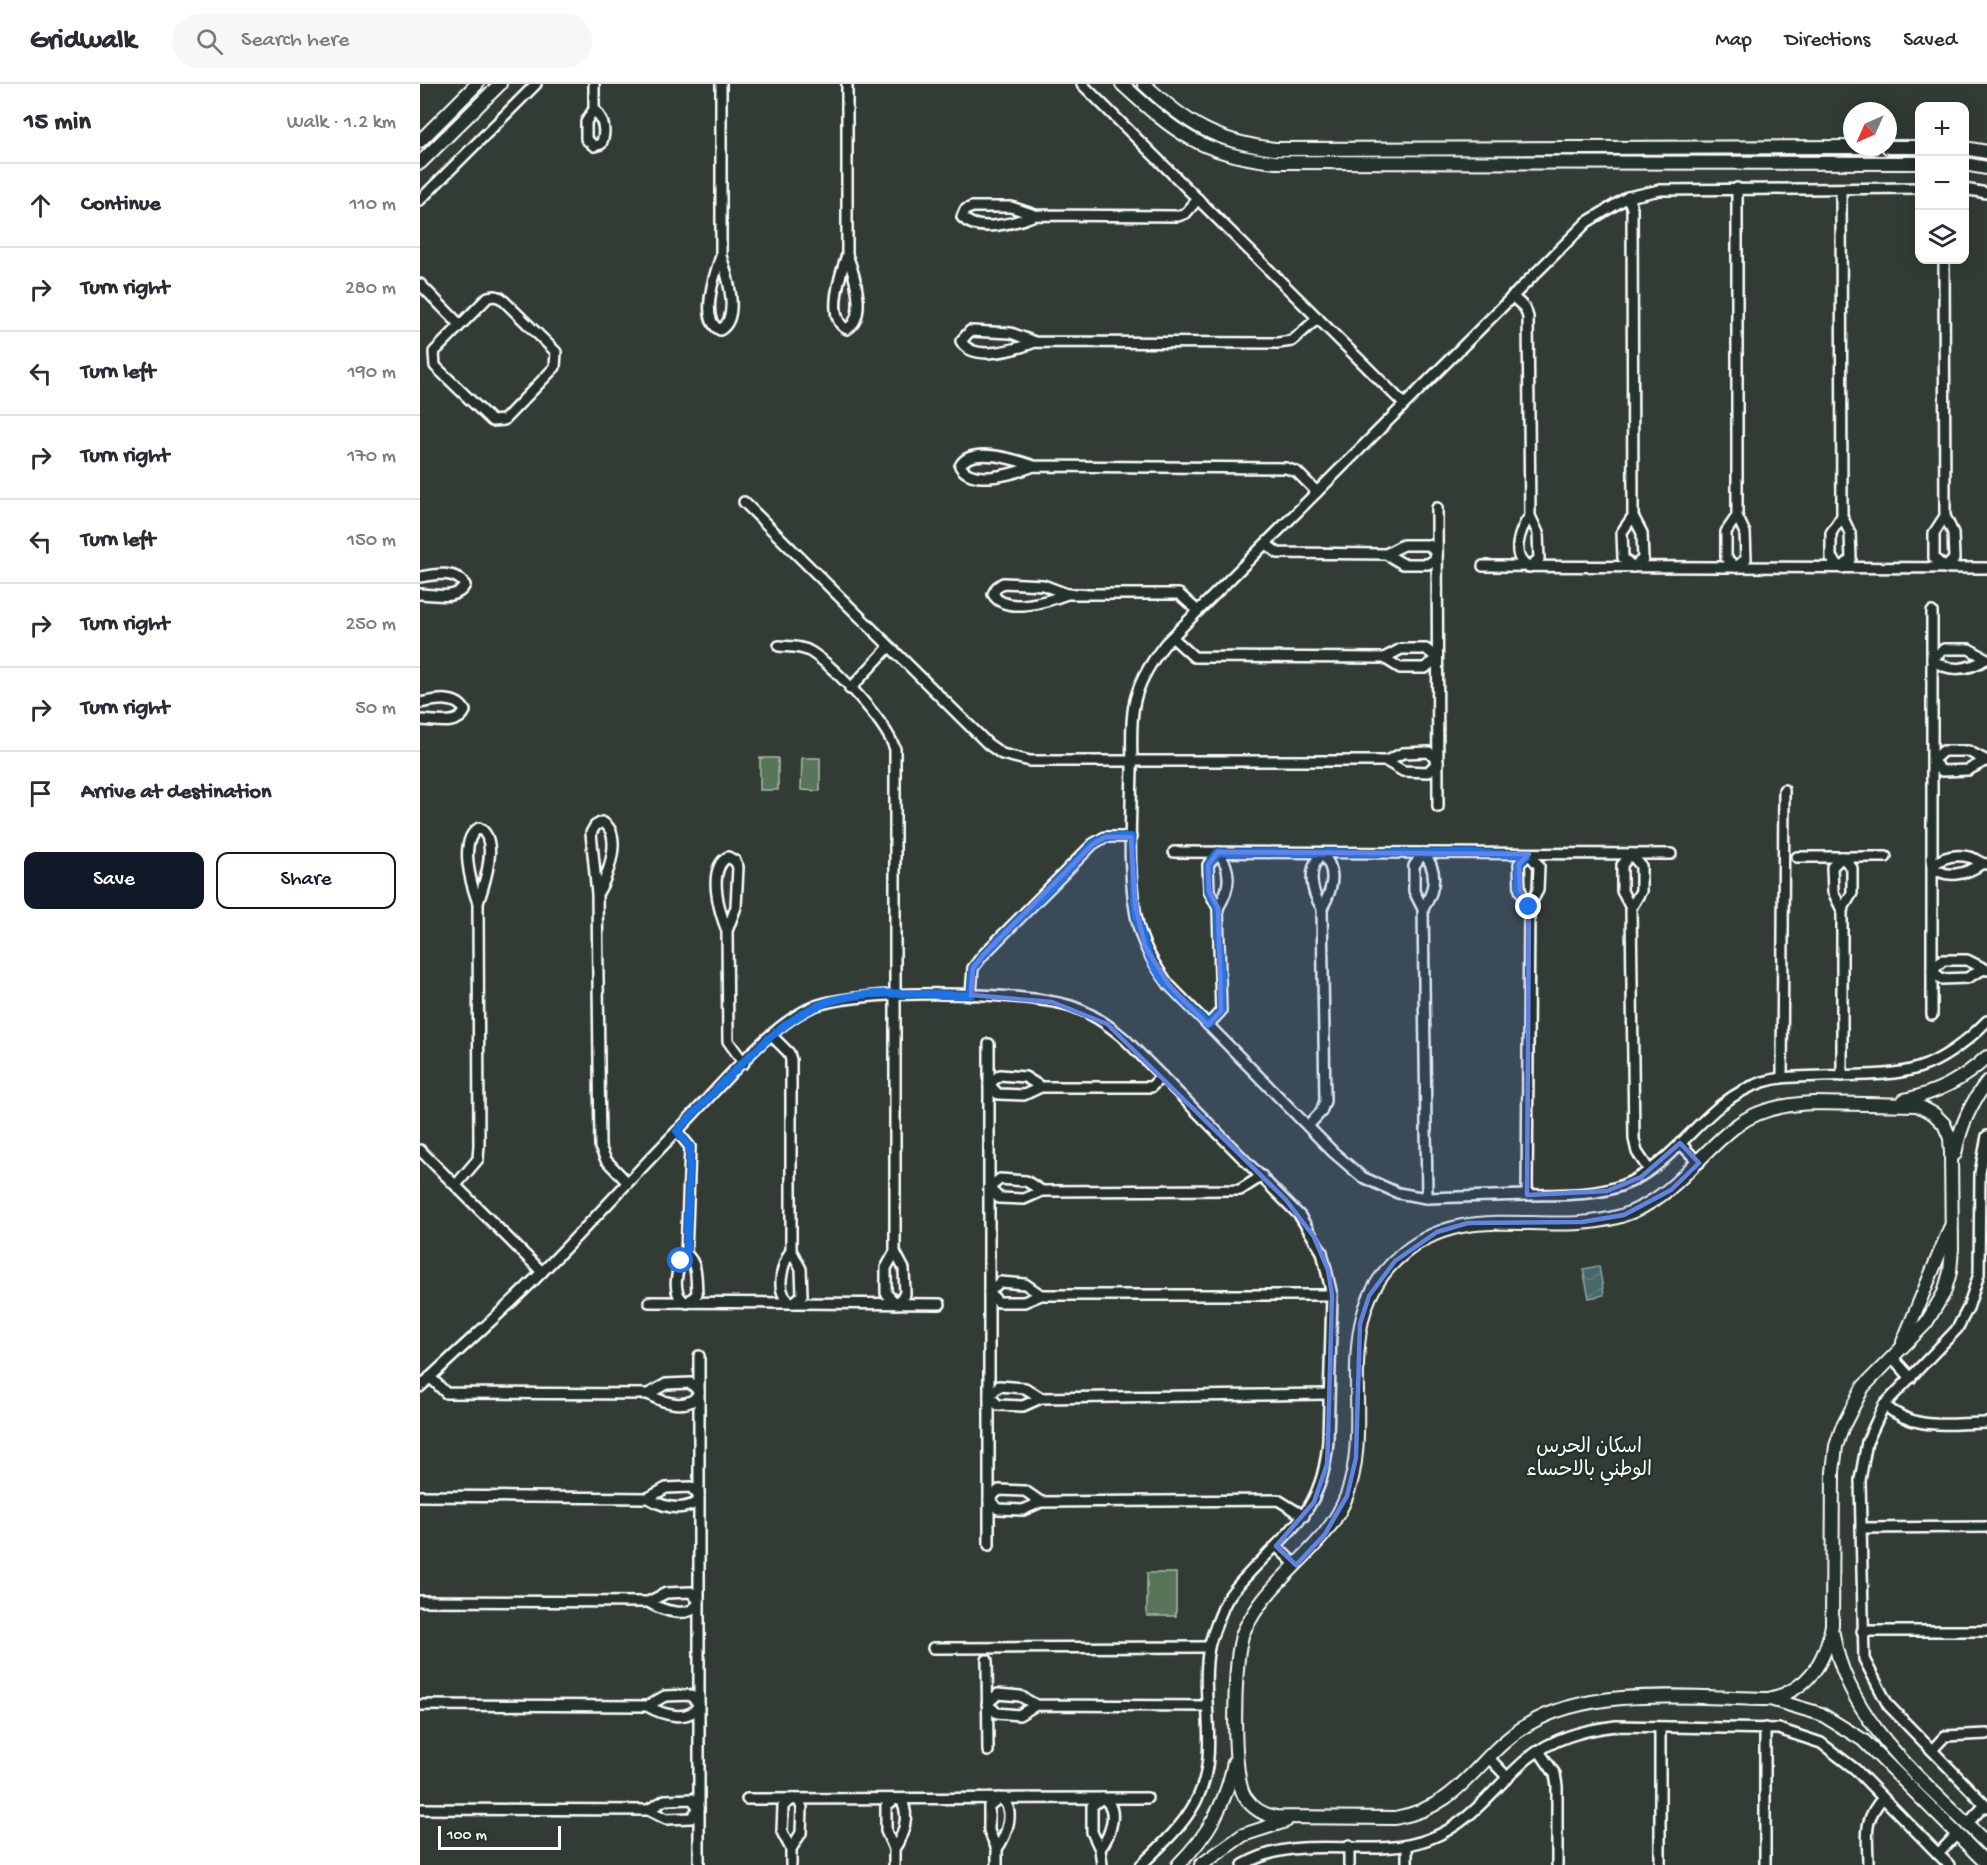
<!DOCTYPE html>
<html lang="en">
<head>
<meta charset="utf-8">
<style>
  :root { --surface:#fff; --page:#f7f7f7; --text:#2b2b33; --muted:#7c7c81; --line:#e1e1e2; --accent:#111827 }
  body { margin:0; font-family:"Gochi Hand","Playpen Sans Arabic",sans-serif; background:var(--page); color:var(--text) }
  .controls { position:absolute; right:18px; top:18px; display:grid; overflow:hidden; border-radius:12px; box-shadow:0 3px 15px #0003 }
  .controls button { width:54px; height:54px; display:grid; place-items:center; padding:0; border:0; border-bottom:2px solid var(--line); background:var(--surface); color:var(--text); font:30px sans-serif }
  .compass { position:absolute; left:1423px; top:18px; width:54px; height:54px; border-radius:50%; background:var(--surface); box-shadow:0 3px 15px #0003; rotate:225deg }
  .scale { position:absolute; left:18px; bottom:15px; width:123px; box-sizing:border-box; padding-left:6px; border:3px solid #fff; border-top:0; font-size:16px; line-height:21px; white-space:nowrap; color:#fff; -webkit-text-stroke:4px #26332d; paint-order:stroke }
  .stop { position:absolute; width:18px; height:18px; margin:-14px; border:4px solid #1a73e8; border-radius:50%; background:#fff }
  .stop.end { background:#1a73e8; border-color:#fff; box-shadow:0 2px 6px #0008 }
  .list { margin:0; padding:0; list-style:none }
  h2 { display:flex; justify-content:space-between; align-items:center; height:78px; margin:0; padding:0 24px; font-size:26px }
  h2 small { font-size:20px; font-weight:400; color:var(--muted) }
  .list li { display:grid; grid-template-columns:39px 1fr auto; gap:18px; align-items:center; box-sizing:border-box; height:84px; padding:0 24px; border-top:2px solid var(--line) }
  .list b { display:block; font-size:22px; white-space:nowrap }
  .list em { font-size:20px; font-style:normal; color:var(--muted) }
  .actions { display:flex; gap:12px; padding:18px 24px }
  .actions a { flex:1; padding:14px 0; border:2px solid var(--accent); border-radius:12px; text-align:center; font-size:21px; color:var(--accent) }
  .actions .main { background:var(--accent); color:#fff }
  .icon { flex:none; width:33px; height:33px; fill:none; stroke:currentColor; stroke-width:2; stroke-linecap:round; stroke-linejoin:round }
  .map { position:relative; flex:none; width:1567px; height:1781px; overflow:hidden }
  header { display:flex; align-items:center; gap:36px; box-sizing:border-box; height:84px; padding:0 30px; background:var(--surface); border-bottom:2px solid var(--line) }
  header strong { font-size:28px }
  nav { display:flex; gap:33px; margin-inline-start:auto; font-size:21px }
  .search { width:420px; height:54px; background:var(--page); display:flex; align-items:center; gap:15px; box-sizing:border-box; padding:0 21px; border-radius:33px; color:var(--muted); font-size:22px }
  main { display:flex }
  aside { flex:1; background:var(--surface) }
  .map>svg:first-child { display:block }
  .grass { fill:#58745a; stroke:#acbaac; stroke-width:1.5 }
  .water { fill:url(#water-waves); stroke:#8fa4a6; stroke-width:1.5 }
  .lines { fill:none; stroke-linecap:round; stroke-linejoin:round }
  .street-casing { stroke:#fff; stroke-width:14 }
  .secondary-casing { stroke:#fff; stroke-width:16 }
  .street { stroke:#26332d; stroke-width:9 }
  .secondary { stroke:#26332d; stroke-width:12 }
  .route { stroke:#1a73e8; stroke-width:8 }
  .marked { fill:#6183e4; fill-opacity:0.2; stroke:#6183e4; stroke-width:4.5; stroke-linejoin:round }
  .labels { text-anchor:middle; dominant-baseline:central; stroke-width:5; stroke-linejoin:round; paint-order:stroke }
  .neighbourhood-label { font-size:20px; fill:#fff; stroke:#26332d }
</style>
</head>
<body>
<header>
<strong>Gridwalk</strong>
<div class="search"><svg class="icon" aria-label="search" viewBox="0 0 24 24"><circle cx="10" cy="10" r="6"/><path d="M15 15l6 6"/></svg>Search here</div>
<nav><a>Map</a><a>Directions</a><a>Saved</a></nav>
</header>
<main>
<aside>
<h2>15 min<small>Walk · 1.2 km</small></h2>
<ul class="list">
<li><svg class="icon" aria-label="ahead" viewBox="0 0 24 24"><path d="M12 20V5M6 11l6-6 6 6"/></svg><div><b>Continue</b></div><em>110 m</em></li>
<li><svg class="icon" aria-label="right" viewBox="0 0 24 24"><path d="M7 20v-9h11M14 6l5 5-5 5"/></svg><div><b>Turn right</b></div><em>280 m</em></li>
<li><svg class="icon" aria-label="left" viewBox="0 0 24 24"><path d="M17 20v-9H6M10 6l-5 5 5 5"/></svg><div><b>Turn left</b></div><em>190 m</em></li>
<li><svg class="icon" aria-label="right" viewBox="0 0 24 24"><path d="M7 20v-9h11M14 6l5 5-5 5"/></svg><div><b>Turn right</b></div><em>170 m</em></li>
<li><svg class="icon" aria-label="left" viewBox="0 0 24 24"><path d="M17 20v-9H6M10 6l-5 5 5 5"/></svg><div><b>Turn left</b></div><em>150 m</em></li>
<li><svg class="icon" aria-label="right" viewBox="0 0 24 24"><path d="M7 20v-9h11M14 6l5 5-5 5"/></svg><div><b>Turn right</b></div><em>250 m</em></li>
<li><svg class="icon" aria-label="right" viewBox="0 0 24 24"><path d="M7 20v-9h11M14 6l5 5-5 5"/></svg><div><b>Turn right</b></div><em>50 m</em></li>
<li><svg class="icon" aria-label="arrive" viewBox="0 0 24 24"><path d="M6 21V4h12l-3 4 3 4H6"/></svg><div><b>Arrive at destination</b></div></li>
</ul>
<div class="actions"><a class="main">Save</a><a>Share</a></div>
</aside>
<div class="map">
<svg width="1567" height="1781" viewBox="0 0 1567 1781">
  <defs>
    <pattern id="water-waves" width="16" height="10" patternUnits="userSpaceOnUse" patternTransform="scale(1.5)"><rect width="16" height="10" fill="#44676a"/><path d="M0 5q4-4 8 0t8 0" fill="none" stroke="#607e80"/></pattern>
  </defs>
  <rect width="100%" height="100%" fill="#333c34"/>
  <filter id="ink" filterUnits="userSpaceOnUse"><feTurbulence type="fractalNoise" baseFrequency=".0167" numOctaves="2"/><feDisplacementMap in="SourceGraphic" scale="12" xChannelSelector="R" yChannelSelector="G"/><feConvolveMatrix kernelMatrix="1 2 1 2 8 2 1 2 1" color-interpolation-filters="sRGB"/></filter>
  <g filter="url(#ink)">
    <g class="grass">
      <rect x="340" y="674" width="18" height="32"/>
      <polygon points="382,674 400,674 400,707 381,706"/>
      <rect x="727" y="1489" width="29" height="43"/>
    </g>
    <polygon class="water" points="1179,1182 1184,1211 1169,1214 1163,1185"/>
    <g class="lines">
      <g class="street-casing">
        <g id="street">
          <path d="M174 0V25L166 38V55L174 62 181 60C187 47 183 35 174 25"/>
          <polyline points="662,0 984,320"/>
          <polyline points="1317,104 1317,432 1325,449 1326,475 1316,483 1306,474 1306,448 1317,432"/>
          <path d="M1500 104 1240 106 1208 113 1167 138 745 560C731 578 718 598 714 621 710 642 712 664 712 685 711 736 706 794 719 845 725 866 736 883 749 901L913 1068 942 1093 978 1109 1006 1114C1039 1113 1073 1112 1106 1111 1145 1110 1187 1114 1221 1092 1267 1064 1288 1016 1343 998 1362 992 1381 993 1402 992 1478 990 1509 996 1567 937"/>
          <polyline points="1421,105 1422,432 1430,449 1431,475 1422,484 1411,474 1411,449 1422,432"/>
          <polyline points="1544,105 1567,109"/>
          <polyline points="1208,113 1212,124 1213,432 1222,449 1223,475 1213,483 1203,474 1202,448 1213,432"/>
          <polyline points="0,116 116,0"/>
          <path d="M615 131C596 139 557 150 542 133L545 126 552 123H591L615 131 758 132 766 129 778 115"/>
          <path d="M427 171C434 189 448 233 427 245 405 235 421 188 427 171V0"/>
          <path d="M301 172C307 190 321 234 300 246 279 236 295 189 301 172V0"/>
          <polyline points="1524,176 1525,432 1533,449 1534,475 1525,484 1514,474 1514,449 1525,432"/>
          <polyline points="0,200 40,241"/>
          <polygon points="75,212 81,214 136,268 135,283 84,336 72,337 15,282 14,268 68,213"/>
          <path d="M1092 212 1105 224 1108 233 1110 432 1118 449 1119 475 1109 483C1089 474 1100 445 1110 432"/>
          <path d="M615 258C597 265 553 279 541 257L550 247 591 249 615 258 858 259 872 257 898 234"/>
          <path d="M614 382C596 389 552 403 540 382 550 361 597 376 614 382L866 384 877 388 897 408"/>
          <polyline points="324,418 568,660 582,670 610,677 966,677 983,687 1008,688 1018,678 1009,668 983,669 966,677"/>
          <polyline points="1017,424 1018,723"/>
          <polyline points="846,460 858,469 966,470 983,480 1008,480 1014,476 1017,470 1009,461 983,461 966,470"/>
          <polyline points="1063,482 1567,484"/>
          <path d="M0 493C15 490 36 486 45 501 37 517 15 510 0 510"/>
          <path d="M647 510C629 517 585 531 573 510L577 503 583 499 623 501 647 510H759L778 527"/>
          <polyline points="1512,528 1512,931"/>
          <polyline points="752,553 774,573 964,574 980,584 1005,584 1017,574 1006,565 981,565 964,574"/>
          <path d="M359 562C370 563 382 562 391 568 417 585 465 637 475 665V1168L466 1184V1209L476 1220 485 1210 484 1185 475 1168"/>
          <path d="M1566 575C1549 586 1528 589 1512 575L1524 565H1549L1567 575"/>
          <polyline points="430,605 469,563"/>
          <path d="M0 619C15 616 37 611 45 627 38 643 15 636 0 636"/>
          <polyline points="1565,677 1548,686 1522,687 1512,677 1523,667 1548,667 1567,677"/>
          <polyline points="754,768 1251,770"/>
          <polyline points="1377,773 1466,773"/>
          <path d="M1561 780C1547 790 1525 796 1512 782 1522 773 1535 770 1549 773 1556 774 1559 780 1567 780"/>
          <path d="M177 810C188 794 204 749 182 738L175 742 171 749 177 810 180 1063 186 1076 207 1098"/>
          <polyline points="1211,824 1202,807 1202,781 1211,770 1221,782 1221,807 1211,824 1214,1055 1217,1068 1229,1086"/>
          <path d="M1003 825 994 807V782L1003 769C1019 786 1015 806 1003 825L1007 1114"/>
          <polyline points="1422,826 1413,808 1412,783 1422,773 1432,784 1432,809 1422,826 1422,992"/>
          <path d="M307 847C300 829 286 785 308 773L315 777 318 783 316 823 307 847 308 957 324 979"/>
          <polyline points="1564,885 1547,894 1522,895 1512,887 1523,876 1547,876 1567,886"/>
          <polyline points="551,911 553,884 563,871 673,760 685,753 711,753"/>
          <path d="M788 941 801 927 798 824 789 807 788 781 798 768C813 787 810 805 798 824"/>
          <path d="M352 952 369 969 371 976V1166C362 1181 353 1211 373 1219L382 1211 381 1185 371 1166"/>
          <polyline points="1362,993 1364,706"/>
          <polyline points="621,1003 605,993 580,991 569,1000 578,1010 604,1011 621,1003 731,1003 742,992"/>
          <path d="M888 1042 901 1028 905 1017 902 824C913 805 918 785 901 769 888 786 890 806 902 824"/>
          <path d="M257 1047 270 1063 266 1170C256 1183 250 1211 267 1219L277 1210C276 1195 278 1180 266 1170"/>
          <polyline points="1567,1052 1560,1089 1559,1190 1548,1224 1537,1245 1464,1321 1447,1358 1440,1396 1444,1575 1468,1621 1567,1723"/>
          <polyline points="1260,1059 1279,1079"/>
          <polyline points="0,1066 122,1188"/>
          <path d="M36 1101 58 1075 59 1061 58 819C64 801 80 755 59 744 38 756 51 800 58 819"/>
          <polyline points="622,1107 606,1097 580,1095 569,1104 579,1114 604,1115 622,1107 820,1106 842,1092"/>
          <polyline points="1107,1111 1109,823 1118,806 1119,782 1109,770 1099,780 1100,806 1109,823"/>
          <polyline points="621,1211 605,1200 580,1198 569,1208 578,1218 604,1218 621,1211 912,1211"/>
          <polyline points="229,1218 520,1220"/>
          <polyline points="1472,1273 1491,1294"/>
          <path d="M10 1293 26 1309 228 1310C241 1318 271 1328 279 1308L271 1299 246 1300 228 1310"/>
          <path d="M0 1303C40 1264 83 1228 122 1188 168 1142 212 1093 257 1047 294 1010 344 946 390 924 434 904 604 907 651 922 672 929 689 941 705 955L880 1132 902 1168 912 1211 908 1356C904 1421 876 1441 833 1485 822 1497 809 1509 803 1524 798 1536 792 1550 789 1563 779 1615 802 1670 775 1719 762 1743 740 1763 721 1781"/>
          <polyline points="621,1314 605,1304 579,1302 569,1312 578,1321 603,1322 621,1314 907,1310"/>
          <path d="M1464 1321C1497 1348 1527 1339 1567 1339"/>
          <path d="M0 1412 228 1414C243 1423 261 1428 277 1418L279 1412 271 1403 246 1404 228 1414"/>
          <polyline points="621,1418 605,1407 579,1406 569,1415 578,1425 603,1426 621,1418 858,1416 884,1432"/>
          <polyline points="1441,1444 1567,1443"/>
          <polyline points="569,1461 569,960"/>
          <polyline points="856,1462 876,1481"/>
          <path d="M0 1517 228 1518C241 1526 272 1537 279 1517L271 1508 246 1509 228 1518"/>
          <polyline points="1442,1547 1567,1547"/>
          <polyline points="513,1564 789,1563"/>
          <polyline points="567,1576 568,1667"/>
          <path d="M0 1621 227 1622C241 1630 270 1640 279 1620L270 1611 245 1612 227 1622"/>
          <polyline points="616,1621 599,1631 577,1629 567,1620 578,1610 600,1612 616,1621 787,1622"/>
          <polyline points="1240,1644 1240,1781"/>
          <polyline points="1512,1666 1525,1652 1567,1650"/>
          <polyline points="1119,1667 1135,1690 1137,1702 1137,1781"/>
          <polyline points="1069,1674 1088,1694"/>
          <polyline points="327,1715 727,1714"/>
          <polyline points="0,1725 228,1726 246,1735 271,1734 279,1724 272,1715 245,1716 228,1726"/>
          <polyline points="1547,1740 1565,1721"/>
          <polyline points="929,1762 929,1781"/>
          <polyline points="371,1765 362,1748 363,1722 373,1715 379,1717 382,1724 381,1749 371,1765 371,1781"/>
          <path d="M474 1765C483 1752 490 1733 482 1717L475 1715 466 1722V1747L474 1765V1781"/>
          <path d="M577 1765C586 1752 598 1723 579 1714L569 1722V1747L577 1765V1781"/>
          <path d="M680 1765C690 1752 701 1724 682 1714L672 1722V1748L680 1765 682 1781"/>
          <polyline points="1518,1770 1537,1750"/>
          <polyline points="279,1781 279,1272"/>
          <path d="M823 1781C883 1746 949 1778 1009 1755 1052 1739 1074 1703 1107 1675 1133 1654 1163 1646 1196 1642L1359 1645 1401 1659 1435 1685 1529 1781"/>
          <polyline points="987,1781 987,1762"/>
          <polyline points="1345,1781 1345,1644"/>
          <path d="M1448 1781C1448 1752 1442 1737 1463 1714"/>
        </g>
      </g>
      <g class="secondary-casing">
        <g id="secondary">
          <path d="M702 0C754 48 782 71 855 78L1500 79"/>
          <path d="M724 0C767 40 796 58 855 65L1453 63"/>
          <polyline points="0,57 57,0"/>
          <polyline points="1468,63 1500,63"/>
          <polyline points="1544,64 1567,68"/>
          <polyline points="0,79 80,0"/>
          <polyline points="1544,80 1567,84"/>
          <path d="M1484 1016C1517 1009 1542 996 1567 973"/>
          <path d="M1394 1019 1497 1021 1514 1030 1524 1040 1530 1054 1531 1069 1532 1164 1530 1188 1524 1209 1506 1239 1443 1303 1422 1344 1416 1362 1413 1388 1412 1541C1405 1579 1388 1606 1349 1615 1274 1614 1172 1601 1107 1641 1054 1674 1045 1721 975 1734L856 1733C844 1731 832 1724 825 1713 811 1693 814 1582 821 1556 822 1549 826 1542 830 1536 856 1489 907 1464 927 1411 955 1335 909 1239 976 1176 1043 1112 1123 1155 1201 1132 1254 1115 1275 1073 1316 1042 1338 1025 1368 1020 1394 1019Z"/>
          <path d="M1535 1070C1540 1043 1550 1020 1567 998"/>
          <polyline points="1483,1258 1530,1144"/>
          <path d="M1413 1550C1428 1640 1506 1698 1567 1760"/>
          <polyline points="1350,1615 1401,1630 1443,1656 1567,1780"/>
          <path d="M758 1781C788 1751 806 1720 814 1678"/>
          <polyline points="781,1781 823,1751 866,1737"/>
        </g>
      </g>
      <use href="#street" class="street"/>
      <use href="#secondary" class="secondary"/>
    </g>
  </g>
  <g class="lines" filter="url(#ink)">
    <path class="route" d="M261 1177 266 1170 270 1063 257 1047C298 1006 358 930 414 916 457 905 507 911 551 911L553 884 563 871 673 760 685 753H711C714 796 711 845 735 883 749 905 770 923 788 941L801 927 798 824 789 807 788 781 798 768 1108 770 1099 780 1100 806 1109 823"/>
  </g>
  <path class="marked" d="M685 753H711L715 820 725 862 749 901 788 941 801 927 798 824 789 807 788 781 798 768 1109 770 1099 780 1100 806 1109 823 1107 1111 1187 1107 1221 1093 1260 1059 1279 1079 1251 1106 1204 1131 1162 1138 1048 1139 1017 1148 975 1177 949 1212 940 1240 936 1374 927 1412 905 1450 876 1481 856 1462 894 1418 907 1380 908 1356 912 1211 908 1186 894 1153 866 1116 687 940 632 918 551 911 553 884 563 871 673 760Z"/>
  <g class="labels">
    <g class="neighbourhood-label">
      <text x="1169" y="1364">اسكان الحرس<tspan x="1169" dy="23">الوطني بالاحساء</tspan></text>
    </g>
  </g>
</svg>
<div class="controls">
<button>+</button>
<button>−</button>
<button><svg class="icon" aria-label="layers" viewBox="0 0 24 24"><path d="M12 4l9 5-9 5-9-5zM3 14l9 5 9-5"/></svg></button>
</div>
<svg class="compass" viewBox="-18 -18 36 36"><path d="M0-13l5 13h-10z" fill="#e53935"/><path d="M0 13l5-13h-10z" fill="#7c7c81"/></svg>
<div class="scale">100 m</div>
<div class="stop" style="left:261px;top:1177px"></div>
<div class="stop end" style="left:1109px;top:823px"></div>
</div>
</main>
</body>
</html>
